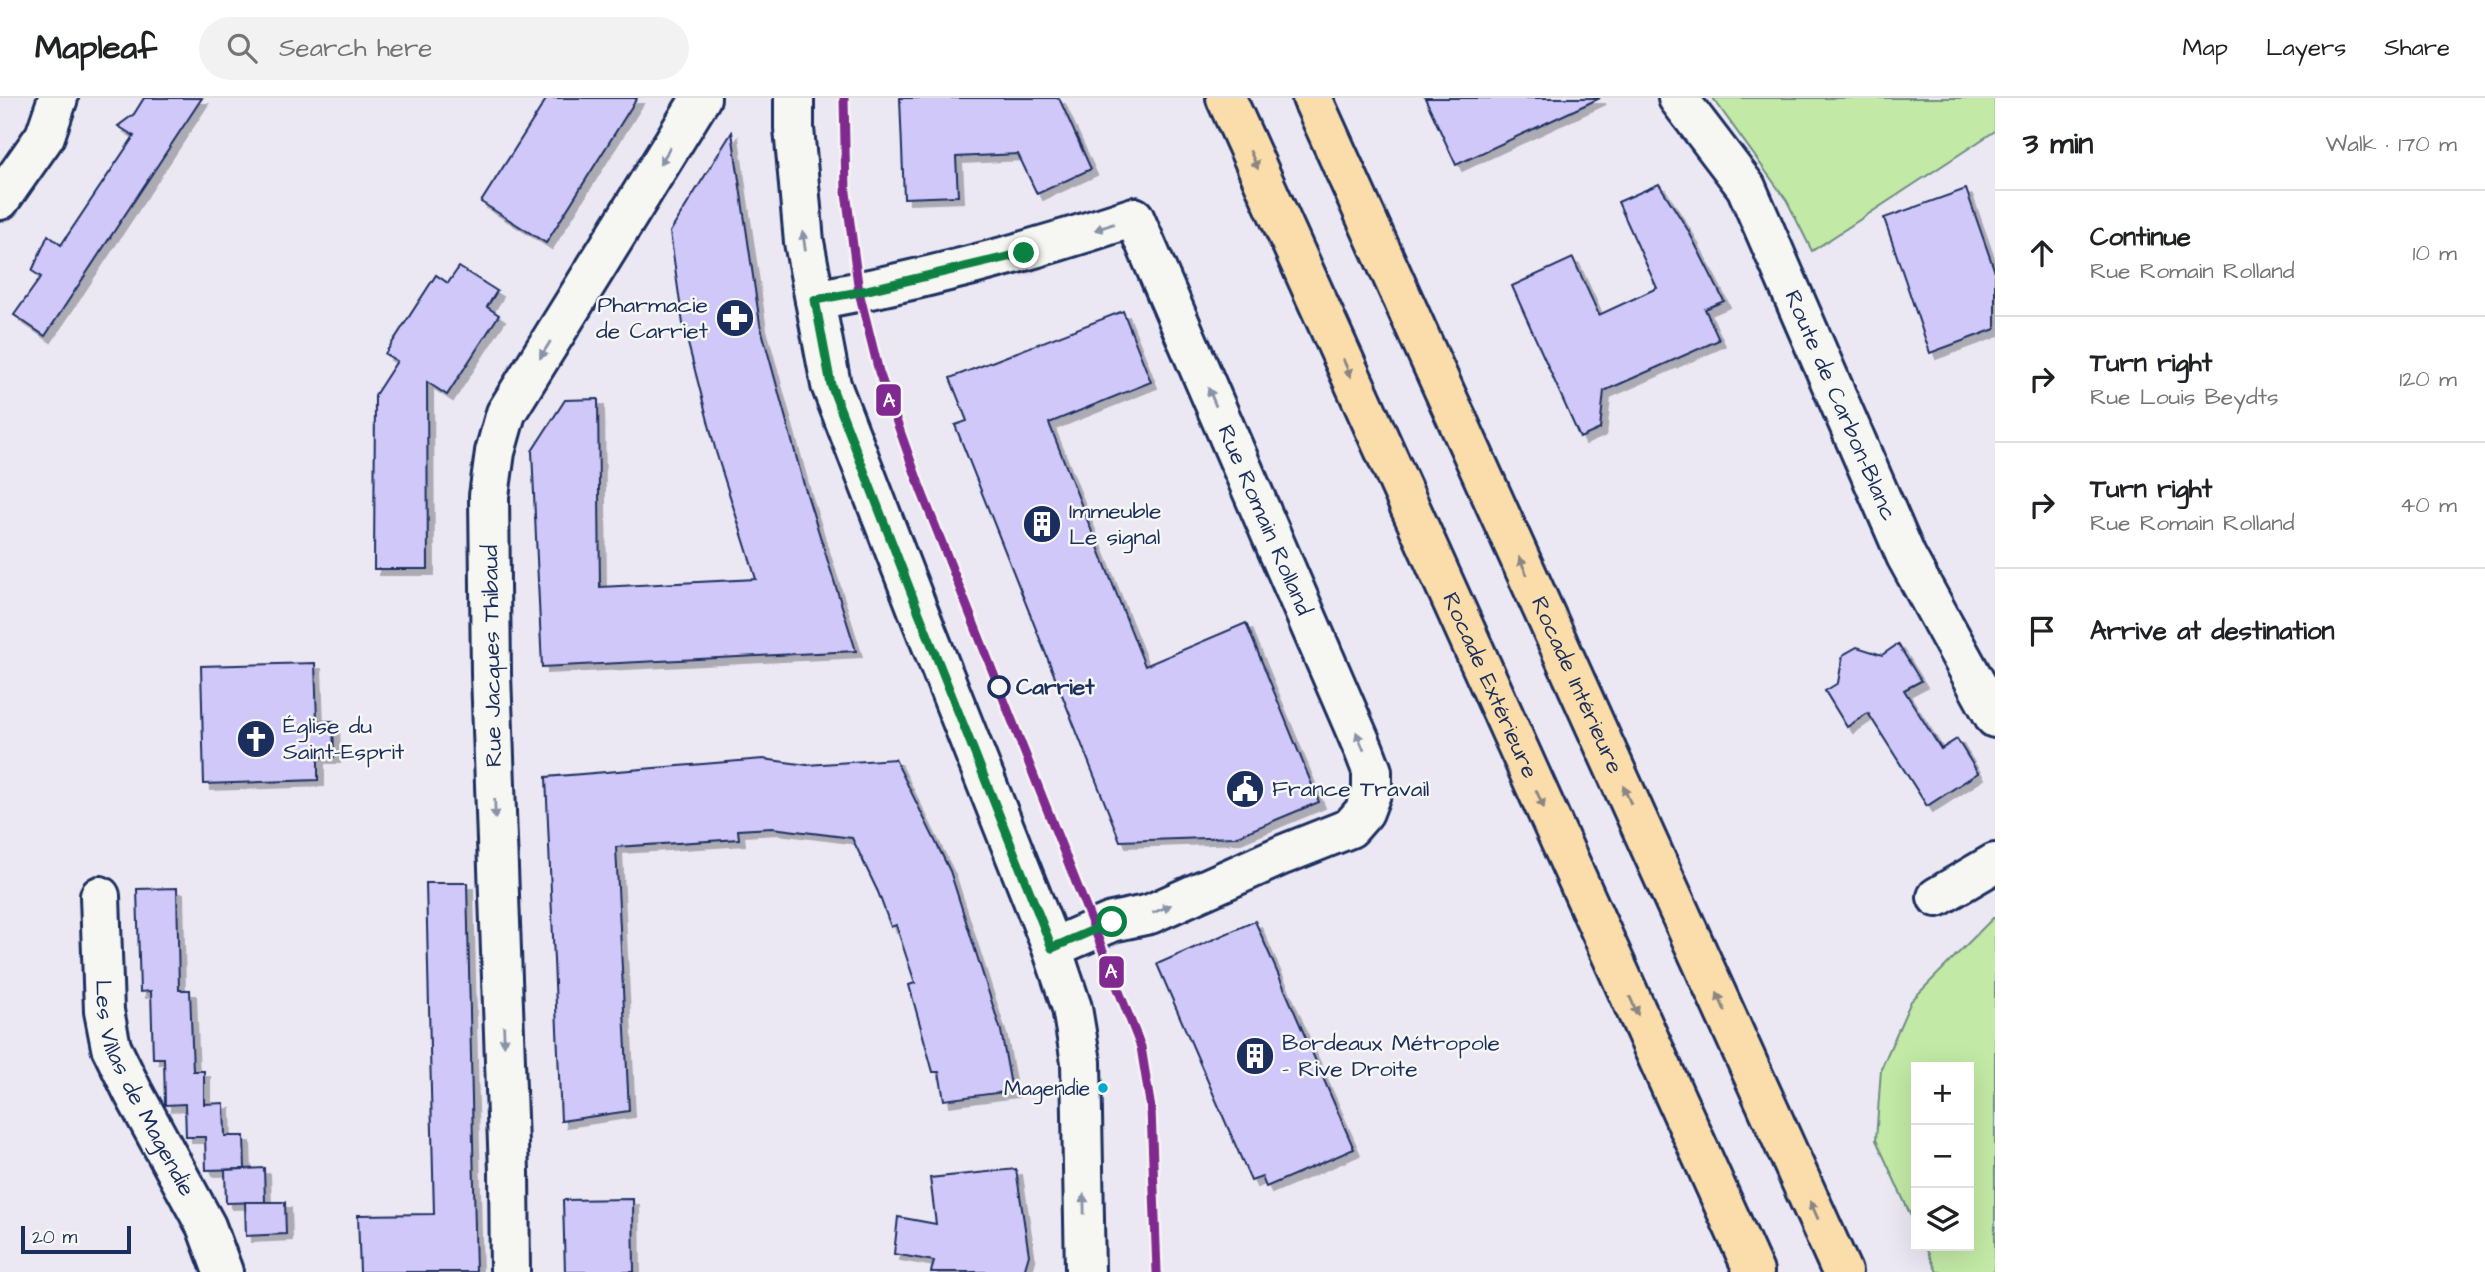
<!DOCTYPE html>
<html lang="en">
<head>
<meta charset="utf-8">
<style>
  :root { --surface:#fff; --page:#f2f2f2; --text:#202124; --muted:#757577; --line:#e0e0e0 }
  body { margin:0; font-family:"Architects Daughter",sans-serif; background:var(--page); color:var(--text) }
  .controls { position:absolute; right:21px; bottom:21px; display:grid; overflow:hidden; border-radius:0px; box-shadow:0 7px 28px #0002 }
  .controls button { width:63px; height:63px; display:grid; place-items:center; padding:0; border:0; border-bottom:2px solid var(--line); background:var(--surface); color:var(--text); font:35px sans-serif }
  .scale { position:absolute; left:21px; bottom:18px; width:110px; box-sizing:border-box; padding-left:7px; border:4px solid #1b2f5e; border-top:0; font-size:19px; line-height:24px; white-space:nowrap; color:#1b2f5e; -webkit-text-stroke:5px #f6f6f2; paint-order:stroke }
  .stop { position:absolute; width:21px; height:21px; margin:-16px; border:5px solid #0b8043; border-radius:50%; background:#fff }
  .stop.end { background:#0b8043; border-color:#fff; box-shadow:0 2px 7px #0008 }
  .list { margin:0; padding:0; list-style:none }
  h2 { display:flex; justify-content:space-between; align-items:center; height:91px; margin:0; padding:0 28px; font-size:30px }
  h2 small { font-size:23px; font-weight:400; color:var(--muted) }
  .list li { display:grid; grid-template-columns:46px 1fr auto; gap:21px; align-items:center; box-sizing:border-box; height:126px; padding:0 28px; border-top:2px solid var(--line) }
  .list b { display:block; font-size:26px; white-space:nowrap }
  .list p { margin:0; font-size:23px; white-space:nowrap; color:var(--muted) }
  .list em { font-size:23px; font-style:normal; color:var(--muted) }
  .icon { flex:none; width:38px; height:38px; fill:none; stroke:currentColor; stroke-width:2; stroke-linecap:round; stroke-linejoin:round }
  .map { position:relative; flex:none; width:1995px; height:1174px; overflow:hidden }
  header { display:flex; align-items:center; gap:42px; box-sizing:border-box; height:98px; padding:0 35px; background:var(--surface); border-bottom:2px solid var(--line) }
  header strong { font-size:33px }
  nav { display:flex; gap:38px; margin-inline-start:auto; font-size:24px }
  .search { width:490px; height:63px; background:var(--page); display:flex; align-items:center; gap:18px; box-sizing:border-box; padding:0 24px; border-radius:38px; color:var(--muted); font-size:26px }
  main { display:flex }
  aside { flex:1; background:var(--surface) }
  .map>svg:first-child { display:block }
  .green { fill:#c2e9a5; stroke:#6e8c82; stroke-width:2 }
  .building { fill:#d1c8fa; stroke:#1b2f5e; stroke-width:2; filter:url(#shadow) }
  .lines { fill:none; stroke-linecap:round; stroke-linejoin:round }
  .minor-casing { stroke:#1b2f5e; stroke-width:44 }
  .motorway-casing { stroke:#1b2f5e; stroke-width:44 }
  .minor { stroke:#f6f6f2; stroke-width:38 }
  .motorway { stroke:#faddab; stroke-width:38 }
  .tram-1-casing { stroke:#f6f6f2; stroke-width:14 }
  .tram-1 { stroke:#802990; stroke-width:9 }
  .oneway { fill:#8892a8 }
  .oneway2 { fill:#8a8684 }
  .route { stroke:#0b8043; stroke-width:9 }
  .stop-dot { fill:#f6f6f2; stroke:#1b2f5e; stroke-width:3.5 }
  .bus-dot { fill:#00a9ce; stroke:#f6f6f2; stroke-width:2.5 }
  .labels { text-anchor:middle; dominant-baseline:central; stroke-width:5; stroke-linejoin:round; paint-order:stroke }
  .bus-label { font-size:21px; fill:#1b2f5e; stroke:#f6f6f2; text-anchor:end }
  .poi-label { font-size:23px; fill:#1b2f5e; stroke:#f6f6f2; text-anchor:start }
  .street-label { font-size:23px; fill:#1b2f5e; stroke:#f6f6f2 }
  .stop-label { font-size:23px; font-weight:bold; fill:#1b2f5e; stroke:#f6f6f2; text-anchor:start }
  .line-badge { stroke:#f6f6f2; stroke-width:2.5 }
  .badge-label { font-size:19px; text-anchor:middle; font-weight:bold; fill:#fff }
</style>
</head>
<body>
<header>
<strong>Mapleaf</strong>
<div class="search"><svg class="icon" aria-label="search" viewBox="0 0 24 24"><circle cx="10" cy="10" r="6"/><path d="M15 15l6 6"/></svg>Search here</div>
<nav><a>Map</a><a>Layers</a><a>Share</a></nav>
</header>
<main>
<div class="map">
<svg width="1995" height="1174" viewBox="0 0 1995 1174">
  <defs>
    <filter id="shadow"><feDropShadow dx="6" dy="6" stdDeviation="0" flood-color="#0004"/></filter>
  </defs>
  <rect width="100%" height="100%" fill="#ebe8f4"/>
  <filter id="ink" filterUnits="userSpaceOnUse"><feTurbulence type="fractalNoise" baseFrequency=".0143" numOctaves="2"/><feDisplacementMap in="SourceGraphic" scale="14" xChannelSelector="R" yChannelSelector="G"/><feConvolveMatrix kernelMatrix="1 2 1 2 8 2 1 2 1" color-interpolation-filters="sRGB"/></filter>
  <g filter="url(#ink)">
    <g class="green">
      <polygon points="1713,0 1995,0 1995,33 1812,153 1787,103"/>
      <polygon points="1993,820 1995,820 1995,1174 1937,1174 1925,1148 1969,1148 1969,969 1916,969 1916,1129 1876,1042 1881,971 1911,903"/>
    </g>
    <g class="building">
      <polygon points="144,0 202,0 45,238 14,217 41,179 32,173 48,137 61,147 134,38 118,28 134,16"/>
      <polygon points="547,0 637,0 546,145 481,104"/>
      <polygon points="900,0 1059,0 1091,71 1037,96 1018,56 956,59 958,98 904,100"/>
      <polygon points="1425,0 1600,0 1456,67"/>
      <polygon points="732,34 760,226 804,387 856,553 542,569 532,353 565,302 598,301 600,489 756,481 716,354 683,226 670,134"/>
      <polygon points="1659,86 1688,132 1724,203 1705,211 1719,242 1604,293 1600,331 1580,340 1512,188 1573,160 1599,217 1657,190 1618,104"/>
      <polygon points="1966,91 1995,174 1995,231 1930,255 1884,120"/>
      <polygon points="459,169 497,193 487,209 499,217 447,297 427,284 428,471 374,471 375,297 397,263 385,256 436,177 448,185"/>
      <polygon points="1123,213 1151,284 1049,325 1145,568 1246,525 1319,704 1235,739 1120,743 955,327 967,323 950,280"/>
      <polygon points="1898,546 1921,583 1904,592 1941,651 1957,641 1978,675 1927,708 1868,615 1847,629 1825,593 1838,585 1843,557 1857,549 1882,557"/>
      <polygon points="315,565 317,623 333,623 334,659 318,659 318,682 204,686 201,568"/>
      <polygon points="763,661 807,667 895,661 950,773 1001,933 1012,993 944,1002 939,974 933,974 909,887 915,885 896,827 891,829 878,794 852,740 772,730 738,732 739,741 616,749 629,1013 561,1023 546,679"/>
      <polygon points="426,785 467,785 476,1174 360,1174 358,1117 434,1116"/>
      <polygon points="177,790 179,892 190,892 193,973 204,973 204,1006 224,1005 225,1038 244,1038 245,1071 206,1072 205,1039 186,1039 185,1006 165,1007 164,960 153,960 151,893 140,894 137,791"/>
      <polygon points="1255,823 1354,1051 1266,1089 1262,1079 1251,1083 1157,866"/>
      <polygon points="264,1070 265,1104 226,1105 225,1072"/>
      <polygon points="1016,1071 1029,1157 1024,1174 931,1174 934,1163 894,1156 898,1119 936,1126 930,1080"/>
      <polygon points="633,1101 634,1174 565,1174 563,1102"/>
      <polygon points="245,1104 285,1104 286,1136 246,1138"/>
    </g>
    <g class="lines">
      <g class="minor-casing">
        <g id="minor">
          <polyline points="794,0 794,30 804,144 831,287 919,515 1052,850 1072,910 1081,964 1085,1174"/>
          <path id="s1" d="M1678 0 1746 89 1906 458 1995 620"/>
          <polyline points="0,102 45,38 58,0"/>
          <path id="s2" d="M815 202C923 182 1030 154 1134 119L1364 652 1372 673V693L1364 714 1350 730 1282 757 1150 816 1112 824 1052 850"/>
          <path id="s3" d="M100 798 104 913 111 949 133 994 206 1128 223 1174"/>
          <polyline points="1937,799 1995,765"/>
          <polyline points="510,1174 509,1074 491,576 489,398 495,354 506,315 701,0"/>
        </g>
      </g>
      <g class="motorway-casing">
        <g id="motorway">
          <path id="s4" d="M1226 0 1754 1174"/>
          <path id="s5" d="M1312 0 1842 1174"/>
        </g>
      </g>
      <use href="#minor" class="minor"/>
      <use href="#motorway" class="motorway"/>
      <g class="tram-1-casing">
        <polyline id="tram-1" points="844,0 846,94 859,194 879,274 921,392 1141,949 1151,1011 1157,1174"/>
      </g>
      <use href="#tram-1" class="tram-1"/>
    </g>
    <defs><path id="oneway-solid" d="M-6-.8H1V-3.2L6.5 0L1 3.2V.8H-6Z" transform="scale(1.75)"/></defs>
    <g class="oneway">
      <use href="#oneway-solid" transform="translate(665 58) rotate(122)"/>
      <use href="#oneway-solid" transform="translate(1104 129) rotate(161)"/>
      <use href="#oneway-solid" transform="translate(804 143) rotate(-98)"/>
      <use href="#oneway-solid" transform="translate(545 252) rotate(122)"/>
      <use href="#oneway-solid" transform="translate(1212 299) rotate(-113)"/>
      <use href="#oneway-solid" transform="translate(1360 643) rotate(-113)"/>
      <use href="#oneway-solid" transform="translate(495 711) rotate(88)"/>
      <use href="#oneway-solid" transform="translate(1162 811) rotate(-24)"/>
      <use href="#oneway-solid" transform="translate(504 938) rotate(88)"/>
      <use href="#oneway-solid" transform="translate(1084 1106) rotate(-91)"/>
    </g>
    <g class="oneway2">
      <use href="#oneway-solid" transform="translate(1254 62) rotate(66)"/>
      <use href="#oneway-solid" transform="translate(1347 270) rotate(66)"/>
      <use href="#oneway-solid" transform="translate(1523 468) rotate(-114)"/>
      <use href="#oneway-solid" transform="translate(1627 697) rotate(-114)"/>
      <use href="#oneway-solid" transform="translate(1540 701) rotate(66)"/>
      <use href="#oneway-solid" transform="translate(1721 904) rotate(-114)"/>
      <use href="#oneway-solid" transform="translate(1634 908) rotate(66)"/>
      <use href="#oneway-solid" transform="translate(1814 1112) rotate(-114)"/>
    </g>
  </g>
  <g class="lines" filter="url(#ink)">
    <polyline class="route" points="1024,155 859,194 815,202 831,287 919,515 1052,850 1112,824"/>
  </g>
  <defs>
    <g id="pharmacy-disc" transform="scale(2.0125)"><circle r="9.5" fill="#1b2f5e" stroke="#f6f6f2"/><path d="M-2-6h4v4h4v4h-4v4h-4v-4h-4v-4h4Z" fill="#fff"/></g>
    <g id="building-disc" transform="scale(2.0125)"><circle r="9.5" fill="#1b2f5e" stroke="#f6f6f2"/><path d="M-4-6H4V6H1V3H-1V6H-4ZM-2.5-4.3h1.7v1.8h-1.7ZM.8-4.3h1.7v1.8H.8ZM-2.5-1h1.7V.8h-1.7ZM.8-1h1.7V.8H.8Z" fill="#fff"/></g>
    <g id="church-disc" transform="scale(2.0125)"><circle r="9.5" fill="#1b2f5e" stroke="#f6f6f2"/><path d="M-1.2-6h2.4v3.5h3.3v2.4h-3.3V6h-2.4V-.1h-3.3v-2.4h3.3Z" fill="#fff"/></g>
    <g id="civic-disc" transform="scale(2.0125)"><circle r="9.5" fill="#1b2f5e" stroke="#f6f6f2"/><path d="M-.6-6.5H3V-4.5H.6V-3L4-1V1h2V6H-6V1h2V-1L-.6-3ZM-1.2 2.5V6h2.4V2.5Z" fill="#fff"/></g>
  </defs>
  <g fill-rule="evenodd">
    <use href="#pharmacy-disc" x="735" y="220"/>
    <use href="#building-disc" x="1042" y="426"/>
    <use href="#church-disc" x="256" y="641"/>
    <use href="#civic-disc" x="1245" y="691"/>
    <use href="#building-disc" x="1255" y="958"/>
  </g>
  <circle class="stop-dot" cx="999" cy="589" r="10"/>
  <circle class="bus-dot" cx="1103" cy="990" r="6"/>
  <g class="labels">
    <g class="bus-label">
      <text x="1090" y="990">Magendie</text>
    </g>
    <g class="poi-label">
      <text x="708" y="207" text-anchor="end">Pharmacie<tspan x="708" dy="26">de Carriet</tspan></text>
      <text x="1069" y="413">Immeuble<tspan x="1069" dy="26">Le signal</tspan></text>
      <text x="283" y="628">Église du<tspan x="283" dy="26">Saint-Esprit</tspan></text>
      <text x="1272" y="691">France Travail</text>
      <text x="1282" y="945">Bordeaux Métropole<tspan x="1282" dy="26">- Rive Droite</tspan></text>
    </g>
    <g class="street-label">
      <text stroke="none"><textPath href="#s1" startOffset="350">Route de Carbon-Blanc</textPath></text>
      <text stroke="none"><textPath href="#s2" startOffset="660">Rue Romain Rolland</textPath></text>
      <text transform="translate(492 558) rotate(-91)">Rue Jacques Thibaud</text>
      <text stroke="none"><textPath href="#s5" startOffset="644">Rocade Intérieure</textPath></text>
      <text stroke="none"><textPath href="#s4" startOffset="644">Rocade Extérieure</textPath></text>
      <text stroke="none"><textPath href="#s3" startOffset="201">Les Villas de Magendie</textPath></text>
    </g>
    <g class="stop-label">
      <text x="1016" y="589">Carriet</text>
    </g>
  </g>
  <g class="line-badge">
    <rect x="875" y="285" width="27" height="34" rx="7" fill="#802990"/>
    <rect x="1098" y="857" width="27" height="34" rx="7" fill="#802990"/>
  </g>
  <g class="badge-label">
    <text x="889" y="309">A</text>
    <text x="1111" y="880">A</text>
  </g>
</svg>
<div class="controls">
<button>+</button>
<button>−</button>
<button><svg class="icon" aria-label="layers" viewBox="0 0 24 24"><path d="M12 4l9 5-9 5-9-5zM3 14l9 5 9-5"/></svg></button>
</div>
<div class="scale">20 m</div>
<div class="stop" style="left:1112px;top:824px"></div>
<div class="stop end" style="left:1024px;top:155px"></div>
</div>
<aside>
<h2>3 min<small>Walk · 170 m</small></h2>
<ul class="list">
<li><svg class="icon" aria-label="ahead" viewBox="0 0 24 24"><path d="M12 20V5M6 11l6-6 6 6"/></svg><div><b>Continue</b><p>Rue Romain Rolland</p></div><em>10 m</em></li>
<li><svg class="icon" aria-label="right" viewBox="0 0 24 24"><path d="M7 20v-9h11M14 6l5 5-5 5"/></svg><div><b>Turn right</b><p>Rue Louis Beydts</p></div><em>120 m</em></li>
<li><svg class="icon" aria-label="right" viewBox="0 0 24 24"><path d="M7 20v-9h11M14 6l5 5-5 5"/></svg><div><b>Turn right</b><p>Rue Romain Rolland</p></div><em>40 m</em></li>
<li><svg class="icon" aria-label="arrive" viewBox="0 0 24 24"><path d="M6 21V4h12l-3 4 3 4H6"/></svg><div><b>Arrive at destination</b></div></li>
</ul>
</aside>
</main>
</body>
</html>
